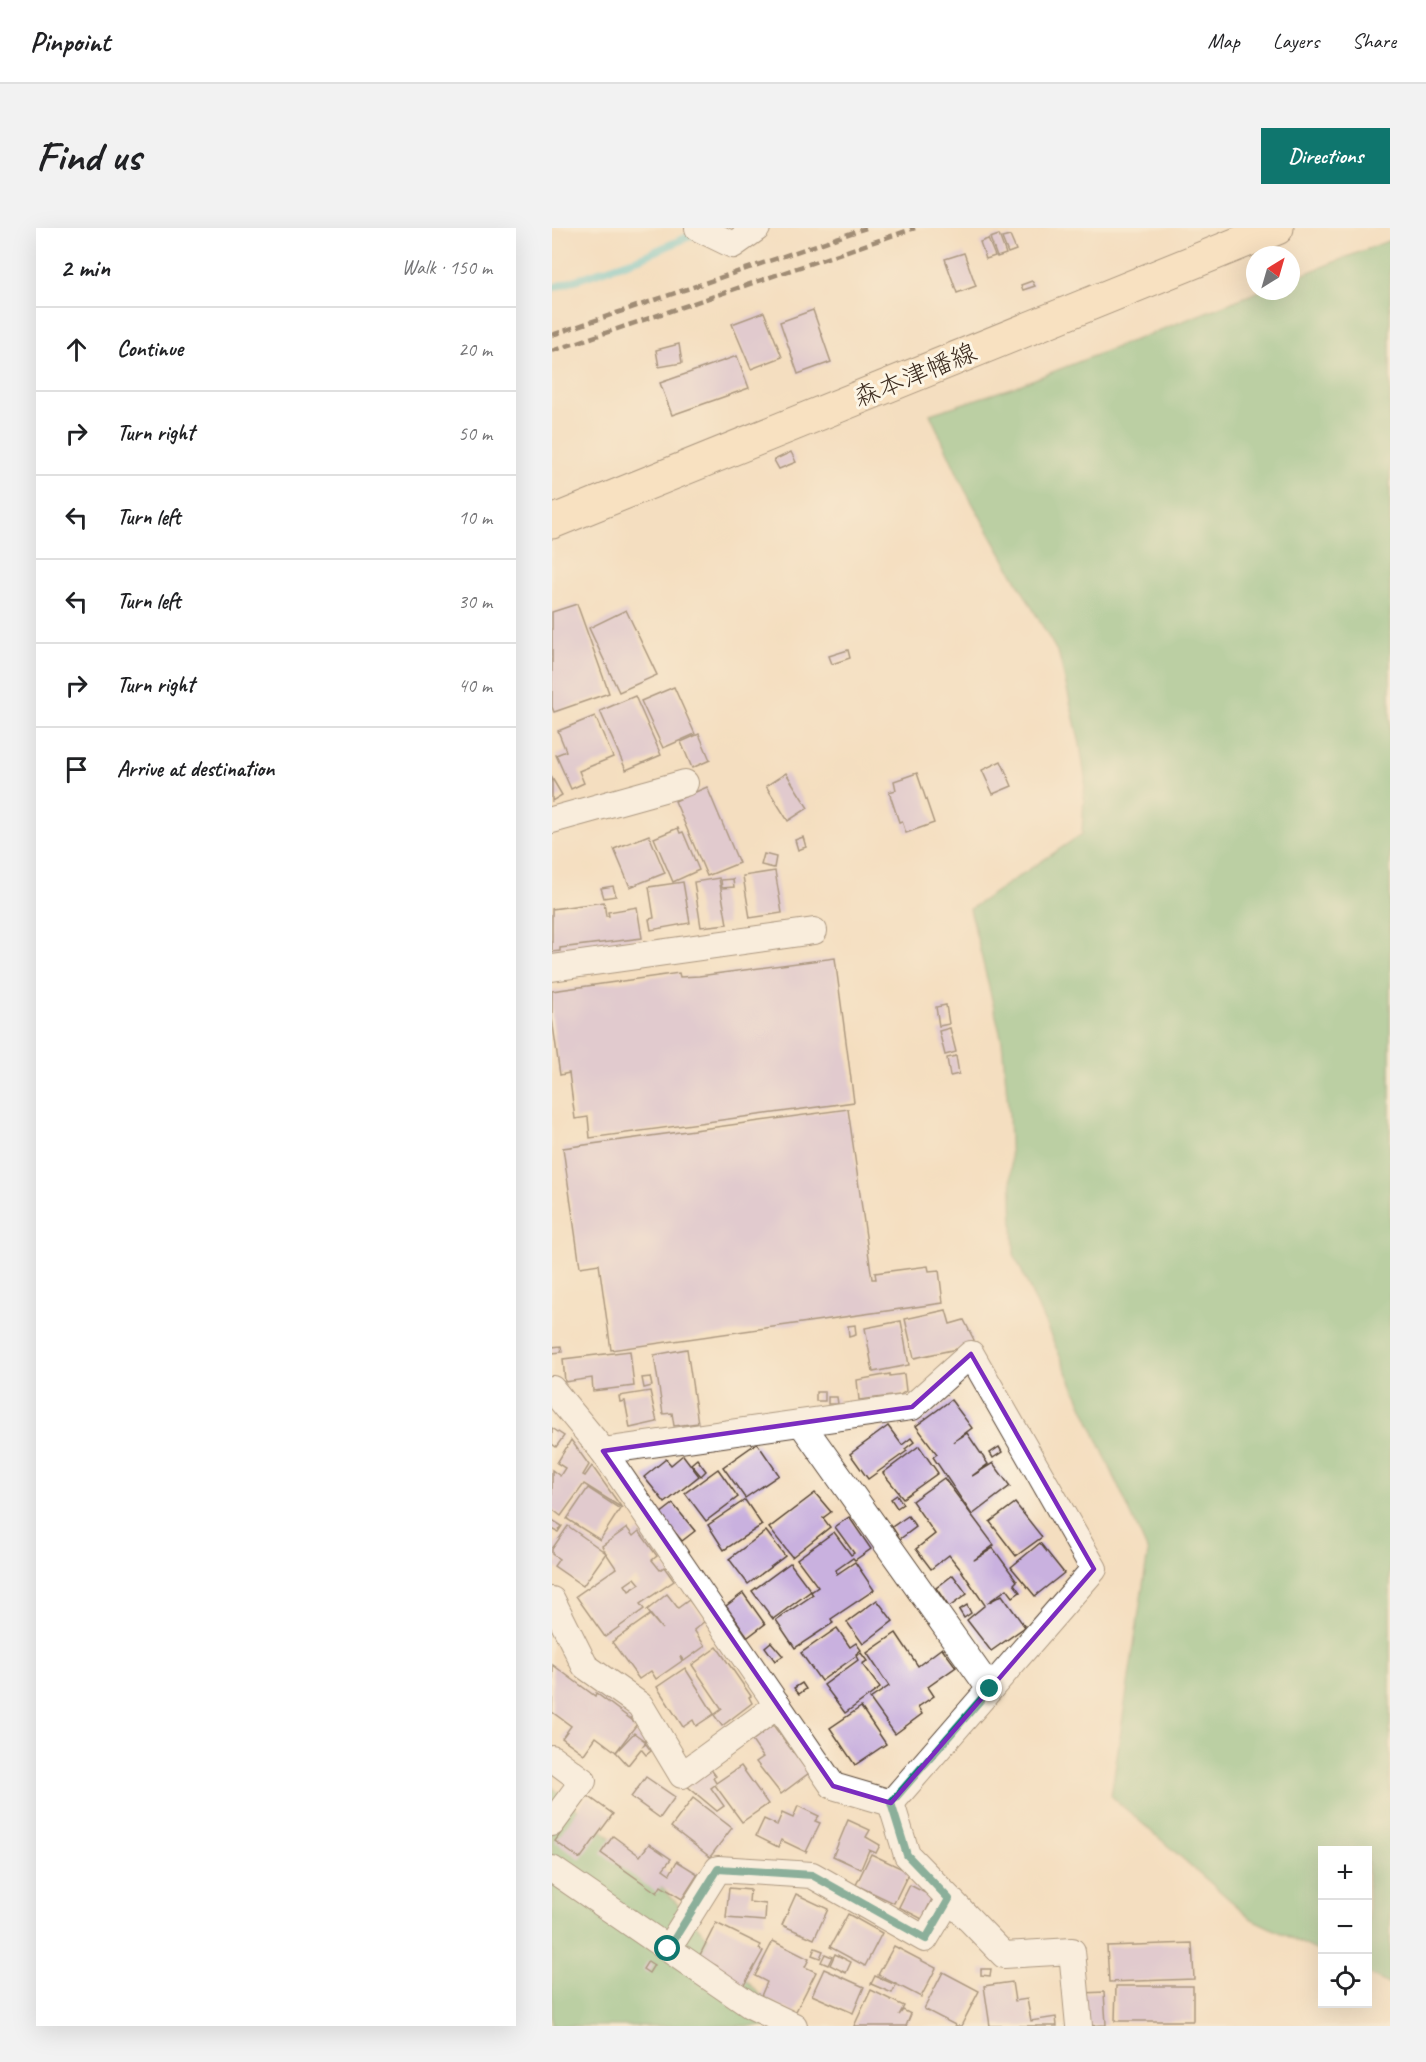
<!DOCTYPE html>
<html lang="en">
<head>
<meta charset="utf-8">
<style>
  :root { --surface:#fff; --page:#f2f2f2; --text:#202124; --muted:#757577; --line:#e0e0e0; --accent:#0f766e }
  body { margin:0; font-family:Caveat,"Klee One",sans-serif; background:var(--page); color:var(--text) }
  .controls { position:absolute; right:18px; bottom:18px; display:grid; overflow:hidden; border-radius:0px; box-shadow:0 6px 24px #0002 }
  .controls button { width:54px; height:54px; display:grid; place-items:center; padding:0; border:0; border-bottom:2px solid var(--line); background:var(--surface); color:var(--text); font:30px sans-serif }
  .compass { position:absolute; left:694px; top:18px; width:54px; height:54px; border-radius:50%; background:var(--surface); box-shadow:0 6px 24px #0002; rotate:37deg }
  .stop { position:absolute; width:18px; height:18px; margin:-14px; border:4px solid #0f766e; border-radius:50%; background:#fff }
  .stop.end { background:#0f766e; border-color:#fff; box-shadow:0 2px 6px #0008 }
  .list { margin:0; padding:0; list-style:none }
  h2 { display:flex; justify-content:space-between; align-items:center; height:78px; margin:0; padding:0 24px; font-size:26px }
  h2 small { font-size:20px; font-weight:400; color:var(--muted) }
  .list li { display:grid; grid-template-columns:39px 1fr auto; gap:18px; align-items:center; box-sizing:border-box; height:84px; padding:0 24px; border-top:2px solid var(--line) }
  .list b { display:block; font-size:22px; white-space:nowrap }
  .list em { font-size:20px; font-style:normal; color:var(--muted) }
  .icon { flex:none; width:33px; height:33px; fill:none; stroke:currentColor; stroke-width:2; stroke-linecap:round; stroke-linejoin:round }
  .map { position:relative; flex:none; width:838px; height:1798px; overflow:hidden; border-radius:0px }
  header { display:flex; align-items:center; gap:36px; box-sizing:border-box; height:84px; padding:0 30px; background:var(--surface); border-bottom:2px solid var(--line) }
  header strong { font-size:28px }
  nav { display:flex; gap:33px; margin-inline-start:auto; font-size:21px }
  .intro { display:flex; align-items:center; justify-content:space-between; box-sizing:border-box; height:144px; padding:0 36px }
  h1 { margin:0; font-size:42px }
  .button { padding:15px 27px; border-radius:0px; background:var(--accent); color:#fff; font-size:21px; font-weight:700 }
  main { display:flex; gap:36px; padding:0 36px }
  aside { flex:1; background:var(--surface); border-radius:0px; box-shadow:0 6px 24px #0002 }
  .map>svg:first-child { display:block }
  .forest { fill:#74bc81; stroke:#587350; stroke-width:1.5 }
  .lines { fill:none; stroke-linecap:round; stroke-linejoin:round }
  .stream { stroke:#5dc9d4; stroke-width:8 }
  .building { fill:#c9b1df; fill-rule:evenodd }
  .street-casing { stroke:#574536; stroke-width:28 }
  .secondary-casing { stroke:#574536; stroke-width:35 }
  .street { stroke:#fff; stroke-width:26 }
  .secondary { stroke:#fce5c4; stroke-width:33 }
  .rail { stroke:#3b2a1e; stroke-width:4.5; stroke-dasharray:9 4.5; stroke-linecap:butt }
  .route { stroke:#0f766e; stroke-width:8 }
  .marked { fill:none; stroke:#7b2cbf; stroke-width:4.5; stroke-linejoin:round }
  .labels { text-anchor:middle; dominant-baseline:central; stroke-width:6; stroke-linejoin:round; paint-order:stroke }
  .street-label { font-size:26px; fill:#3b2a1e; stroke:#fcf5e5 }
</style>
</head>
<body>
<header>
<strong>Pinpoint</strong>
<nav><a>Map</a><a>Layers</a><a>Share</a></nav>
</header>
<div class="intro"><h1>Find us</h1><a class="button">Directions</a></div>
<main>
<aside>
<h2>2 min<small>Walk · 150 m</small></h2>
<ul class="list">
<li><svg class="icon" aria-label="ahead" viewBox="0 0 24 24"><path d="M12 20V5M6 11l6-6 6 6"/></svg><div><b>Continue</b></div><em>20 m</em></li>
<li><svg class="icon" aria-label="right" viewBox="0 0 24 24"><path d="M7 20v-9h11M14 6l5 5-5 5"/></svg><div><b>Turn right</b></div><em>50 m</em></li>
<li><svg class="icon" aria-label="left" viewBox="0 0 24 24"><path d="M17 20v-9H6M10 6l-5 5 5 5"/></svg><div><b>Turn left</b></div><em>10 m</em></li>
<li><svg class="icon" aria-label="left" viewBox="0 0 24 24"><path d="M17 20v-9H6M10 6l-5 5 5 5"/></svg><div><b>Turn left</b></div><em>30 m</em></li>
<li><svg class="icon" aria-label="right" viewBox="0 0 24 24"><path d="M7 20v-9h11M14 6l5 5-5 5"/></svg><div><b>Turn right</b></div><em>40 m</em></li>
<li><svg class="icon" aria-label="arrive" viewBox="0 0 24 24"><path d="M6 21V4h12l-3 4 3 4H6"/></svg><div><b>Arrive at destination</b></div></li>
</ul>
</aside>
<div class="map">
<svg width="838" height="1798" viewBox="0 0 838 1798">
  <rect width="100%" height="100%" fill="#fcf5e5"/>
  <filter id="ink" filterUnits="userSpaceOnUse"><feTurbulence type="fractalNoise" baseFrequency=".0167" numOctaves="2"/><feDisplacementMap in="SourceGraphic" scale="12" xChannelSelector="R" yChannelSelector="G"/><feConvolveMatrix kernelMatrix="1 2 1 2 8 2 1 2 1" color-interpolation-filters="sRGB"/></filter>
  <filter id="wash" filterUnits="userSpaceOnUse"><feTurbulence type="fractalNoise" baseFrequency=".008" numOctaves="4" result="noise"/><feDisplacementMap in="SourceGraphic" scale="24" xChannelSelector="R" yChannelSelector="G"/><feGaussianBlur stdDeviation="1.35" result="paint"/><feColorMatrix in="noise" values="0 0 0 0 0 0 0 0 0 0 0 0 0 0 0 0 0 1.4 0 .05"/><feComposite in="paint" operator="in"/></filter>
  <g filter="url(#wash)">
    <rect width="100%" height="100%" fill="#f4dec0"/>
    <g class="forest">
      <polygon points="838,12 838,1757 816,1746 816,1622 770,1622 770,1725 700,1691 559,1568 596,1324 462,1026 457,888 450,813 418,681 530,606 533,550 528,516 507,427 413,262 378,186 462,159 708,63 739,63 739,51"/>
      <polygon points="0,1559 78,1627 110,1659 206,1765 250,1798 0,1798"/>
    </g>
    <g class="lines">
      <polyline class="stream" points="0,60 88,30 145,5"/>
    </g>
    <g id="blocks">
      <g class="building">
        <polygon points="447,7 454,26 445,29 438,10"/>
        <polygon points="458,8 464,22 456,25 450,10"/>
        <polygon points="436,11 443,28 434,31 428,14"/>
        <polygon points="412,25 424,58 405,65 393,31"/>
        <polygon points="480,53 483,58 471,62 469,57"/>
        <polygon points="261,82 279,134 246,146 228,94"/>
        <polygon points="212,84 230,129 199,141 180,96"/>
        <polygon points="127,116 130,135 107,139 104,122"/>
        <polygon points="185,128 197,160 120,187 108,155"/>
        <polygon points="239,224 244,234 227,241 222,232"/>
        <polygon points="25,376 57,465 2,484 0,479 0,384"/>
        <polygon points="74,382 105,447 67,464 37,400"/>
        <polygon points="296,422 298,430 280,436 277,428"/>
        <polygon points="122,459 143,506 111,520 89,473"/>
        <polygon points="83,468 109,527 74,542 48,483"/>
        <polygon points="43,488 61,529 27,543 32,555 19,561 4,527 14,523 6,503"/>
        <polygon points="147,506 158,532 140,540 129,514"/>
        <polygon points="449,533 460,558 441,566 430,542"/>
        <polygon points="234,545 256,580 236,593 214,558"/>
        <polygon points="365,545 382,595 354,605 350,593 347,594 337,564 344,562 342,553"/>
        <polygon points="0,550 10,567 0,573"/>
        <polygon points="155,559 187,635 155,648 123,573"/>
        <polygon points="126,600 128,605 131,604 147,642 121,654 102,610"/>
        <polygon points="97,607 113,645 78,659 62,621"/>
        <polygon points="251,609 254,619 246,622 243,612"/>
        <polygon points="212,626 224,629 222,640 209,637"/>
        <polygon points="223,643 230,685 198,690 191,648"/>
        <polygon points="167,650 175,696 149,699 142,654"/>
        <polygon points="181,651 182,659 170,660 169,652"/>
        <polygon points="131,654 138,695 99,702 97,691 102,690 97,659"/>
        <polygon points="61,658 64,668 52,670 49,660"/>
        <polygon points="52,674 54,688 57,688 56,684 85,679 90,710 8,720 8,723 0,724 0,681"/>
        <polygon points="283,730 302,874 38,910 36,889 23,891 17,845 8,847 0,790 0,763 127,745 128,749 147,748"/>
        <polygon points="394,777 397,796 387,798 384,779"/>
        <polygon points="398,800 404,824 393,827 387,803"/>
        <polygon points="404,828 407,846 398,848 395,830"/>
        <polygon points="296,881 320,1051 324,1051 323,1045 376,1038 377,1043 387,1042 391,1075 59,1122 47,1036 28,1039 11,920"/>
        <polygon points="394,1082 398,1096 412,1092 422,1112 414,1119 362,1130 353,1091"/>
        <polygon points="349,1093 357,1137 321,1144 313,1100"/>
        <polygon points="303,1097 304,1107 297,1109 296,1098"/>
        <polygon points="9,1118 10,1124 0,1125 0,1119"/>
        <polygon points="135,1121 146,1195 122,1198 120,1185 111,1186 102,1127"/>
        <polygon points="78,1123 82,1158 41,1163 40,1150 13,1154 11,1131"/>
        <polygon points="338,1146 338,1148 352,1146 354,1163 348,1167 307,1172 305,1152"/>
        <polygon points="98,1149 100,1158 92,1160 90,1150"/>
        <polygon points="98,1163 105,1194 78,1200 73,1173 68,1174 67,1168"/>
        <rect x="264" y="1164" width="9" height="9"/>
        <polygon points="276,1169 285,1169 286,1176 276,1176"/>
        <polygon points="399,1172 420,1200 401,1214 415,1205 436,1236 420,1248 441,1235 458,1258 420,1287 381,1229 385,1226 364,1198"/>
        <polygon points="336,1198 350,1217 359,1210 362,1214 353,1221 355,1223 316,1251 298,1226"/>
        <polygon points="0,1200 12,1208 4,1219 0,1216"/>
        <polygon points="19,1212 37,1237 31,1247 33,1248 40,1238 70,1280 32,1256 9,1288 0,1281 0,1242 8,1248 13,1240 5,1235"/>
        <polygon points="205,1215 227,1247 193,1270 171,1239"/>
        <polygon points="367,1218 386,1245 351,1270 331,1245"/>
        <polygon points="447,1219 450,1224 441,1230 438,1225"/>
        <polygon points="131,1227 147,1248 113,1275 92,1249 114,1231 119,1237"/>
        <polygon points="145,1231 154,1243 149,1248 139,1236"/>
        <polygon points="166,1241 186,1269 154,1293 133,1265"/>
        <polygon points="392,1250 442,1317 422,1332 441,1320 465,1353 462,1356 468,1364 461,1369 455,1361 435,1375 450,1367 473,1399 439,1423 415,1392 433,1377 409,1342 397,1327 379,1341 364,1321 383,1306 360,1273"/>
        <polygon points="36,1260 68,1281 48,1312 15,1291"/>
        <polygon points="263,1265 279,1284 271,1290 278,1299 240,1329 217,1300"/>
        <polygon points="345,1267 351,1276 345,1280 339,1271"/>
        <polygon points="193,1272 210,1297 172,1322 156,1297"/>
        <polygon points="463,1275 490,1309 464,1328 438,1294"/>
        <polygon points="121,1276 143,1303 130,1313 108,1286"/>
        <polygon points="356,1288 364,1299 348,1311 340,1299"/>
        <polygon points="297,1289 319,1321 303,1332 301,1330 284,1342 285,1346 303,1334 322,1362 279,1391 281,1395 243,1420 224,1392 261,1367 259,1364 266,1359 245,1331 282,1304 299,1327 302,1325 283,1299"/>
        <polygon points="0,1292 10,1298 6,1304 0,1301"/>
        <path d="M16 1298 54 1325 50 1318 75 1300 81 1308 87 1303 105 1328 100 1332 108 1342 112 1339 122 1353 88 1376 92 1381 53 1409 24 1368 64 1340 54 1325 31 1358 2 1338 7 1331 0 1326V1321ZM83 1350 88 1356 77 1363 73 1357Z"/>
        <polygon points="214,1303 233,1328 196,1356 177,1331"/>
        <polygon points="488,1315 512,1345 483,1368 459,1339"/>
        <polygon points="238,1335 259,1363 221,1391 200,1363"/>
        <polygon points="401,1347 415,1366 397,1379 384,1360"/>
        <polygon points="191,1365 213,1396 196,1409 174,1378"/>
        <polygon points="115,1366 126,1380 137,1372 153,1393 142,1402 153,1418 132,1433 128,1428 130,1433 104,1451 99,1443 87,1451 60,1414 98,1387 110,1401 95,1382"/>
        <polygon points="325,1372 341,1393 311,1416 295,1394"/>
        <polygon points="415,1377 419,1385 412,1390 407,1382"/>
        <polygon points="285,1400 298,1419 304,1415 309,1422 304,1426 305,1427 309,1425 315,1433 310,1436 328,1460 293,1485 272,1457 306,1432 304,1428 269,1453 249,1425"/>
        <polygon points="344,1405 366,1438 390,1420 404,1439 376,1459 382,1468 366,1479 370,1486 343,1506 318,1471 337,1458 315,1425"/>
        <polygon points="219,1414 231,1428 223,1433 213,1419"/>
        <polygon points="165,1419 199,1468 197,1469 200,1475 170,1498 162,1487 170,1481 140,1437"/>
        <polygon points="1,1437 43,1468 44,1465 85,1496 64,1524 44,1509 32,1526 10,1510 19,1498 0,1484"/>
        <polygon points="133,1440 162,1486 144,1498 141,1492 131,1499 105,1459"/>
        <polygon points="250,1455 254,1461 247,1466 242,1460"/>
        <polygon points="309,1479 334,1516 303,1537 278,1500"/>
        <polygon points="221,1497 257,1545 229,1566 204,1534 211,1529 200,1513"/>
        <polygon points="82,1505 94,1514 90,1519 94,1516 99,1523 94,1527 89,1521 76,1537 64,1524"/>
        <polygon points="189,1538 216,1576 190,1594 163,1557 159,1560 172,1578 165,1583 135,1558 158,1540 164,1548 161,1550 164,1555"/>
        <polygon points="94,1549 123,1569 108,1590 79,1569"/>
        <polygon points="36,1568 61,1586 28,1631 3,1613"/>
        <polygon points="141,1570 180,1600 158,1629 119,1599"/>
        <polygon points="246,1578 267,1588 263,1593 268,1595 254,1624 229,1612 226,1619 204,1608 212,1591 225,1597 230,1585 241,1590"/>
        <polygon points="296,1592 318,1602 314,1609 328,1617 324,1625 317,1622 309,1641 281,1628"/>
        <polygon points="61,1608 88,1628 97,1616 119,1631 111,1641 118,1646 125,1633 146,1646 130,1671 109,1658 105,1665 49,1625"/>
        <polygon points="319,1626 357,1644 342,1675 304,1657"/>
        <polygon points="358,1657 381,1669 370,1691 347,1679"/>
        <polygon points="177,1660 198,1662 197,1674 214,1676 213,1693 174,1690"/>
        <polygon points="244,1666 276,1681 262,1711 230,1697"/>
        <polygon points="296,1686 330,1705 313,1738 278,1719"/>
        <polygon points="164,1695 209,1717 207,1721 211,1723 191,1759 164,1741 165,1738 147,1729"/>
        <polygon points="221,1713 257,1731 253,1739 264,1744 243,1785 209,1768 215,1754 203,1748"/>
        <polygon points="640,1715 642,1751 557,1754 555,1718"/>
        <polygon points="342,1718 384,1740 369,1769 326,1747"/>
        <polygon points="263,1720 271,1723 268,1730 260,1727"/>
        <polygon points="273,1726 280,1729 276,1737 269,1734"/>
        <polygon points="283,1726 299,1734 294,1745 278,1737"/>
        <polygon points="96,1733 102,1737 97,1745 91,1741"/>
        <polygon points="272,1741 312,1759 301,1785 260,1767"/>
        <polygon points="429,1741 439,1741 438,1748 429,1747"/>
        <polygon points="391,1744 427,1763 409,1798 405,1798 372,1781"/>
        <polygon points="323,1748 344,1757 340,1765 319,1756"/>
        <polygon points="460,1754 463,1773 475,1771 479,1793 504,1789 505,1798 438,1798 432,1758"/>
        <polygon points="564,1758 641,1758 641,1793 563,1793"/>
        <polygon points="319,1762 352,1778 347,1787 351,1782 359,1786 354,1798 302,1798"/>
        <polygon points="552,1764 554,1797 533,1798 531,1765"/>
      </g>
    </g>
  </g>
  <g filter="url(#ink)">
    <use href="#blocks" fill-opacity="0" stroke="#574536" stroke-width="1.5"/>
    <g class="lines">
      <g class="street-casing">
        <g id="street">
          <polyline points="146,0 181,17 205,0"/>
          <polyline points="0,592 133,555"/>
          <polyline points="0,740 262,703"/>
          <polyline points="0,1161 51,1223 281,1558 339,1575"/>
          <polyline points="249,1195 438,1461"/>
          <polyline points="51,1223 360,1179 419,1126 542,1341 339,1575"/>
          <polyline points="0,1372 33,1438 88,1477 130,1547 226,1477"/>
          <polyline points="0,1530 31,1553 0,1595"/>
          <polyline points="339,1575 355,1627 452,1727 520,1723 527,1798"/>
          <polyline points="0,1641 198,1777 242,1798"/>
          <polyline points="116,1721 166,1641 260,1647 373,1711 397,1671"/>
        </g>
      </g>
      <g class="secondary-casing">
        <polyline id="secondary" points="0,294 725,0"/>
      </g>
      <use href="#street" class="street"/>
      <use href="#secondary" class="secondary"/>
      <g class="rail">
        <polyline points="0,107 314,0"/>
        <polyline points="0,123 363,0"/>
      </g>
    </g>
  </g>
  <g class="lines" filter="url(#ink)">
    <polyline class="route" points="116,1721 166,1641 260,1647 374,1711 397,1671 355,1627 339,1575 438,1461"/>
  </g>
  <path d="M0 0H838V1798H0ZM419 1126 542 1341 339 1575 281 1558 51 1223 360 1179Z" fill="#f4dec0" fill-opacity=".55" fill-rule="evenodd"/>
  <path class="marked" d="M419 1126 542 1341 339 1575 281 1558 51 1223 360 1179Z"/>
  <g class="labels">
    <g class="street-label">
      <text transform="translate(363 147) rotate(-22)">森本津幡線</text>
    </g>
  </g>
</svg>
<div class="controls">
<button>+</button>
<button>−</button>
<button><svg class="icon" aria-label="locate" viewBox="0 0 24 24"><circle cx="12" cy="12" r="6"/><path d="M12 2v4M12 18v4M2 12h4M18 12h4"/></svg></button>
</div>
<svg class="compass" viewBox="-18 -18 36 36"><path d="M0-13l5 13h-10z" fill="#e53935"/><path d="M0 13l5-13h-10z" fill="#757577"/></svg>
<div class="stop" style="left:116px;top:1721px"></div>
<div class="stop end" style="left:438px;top:1461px"></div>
</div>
</main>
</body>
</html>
